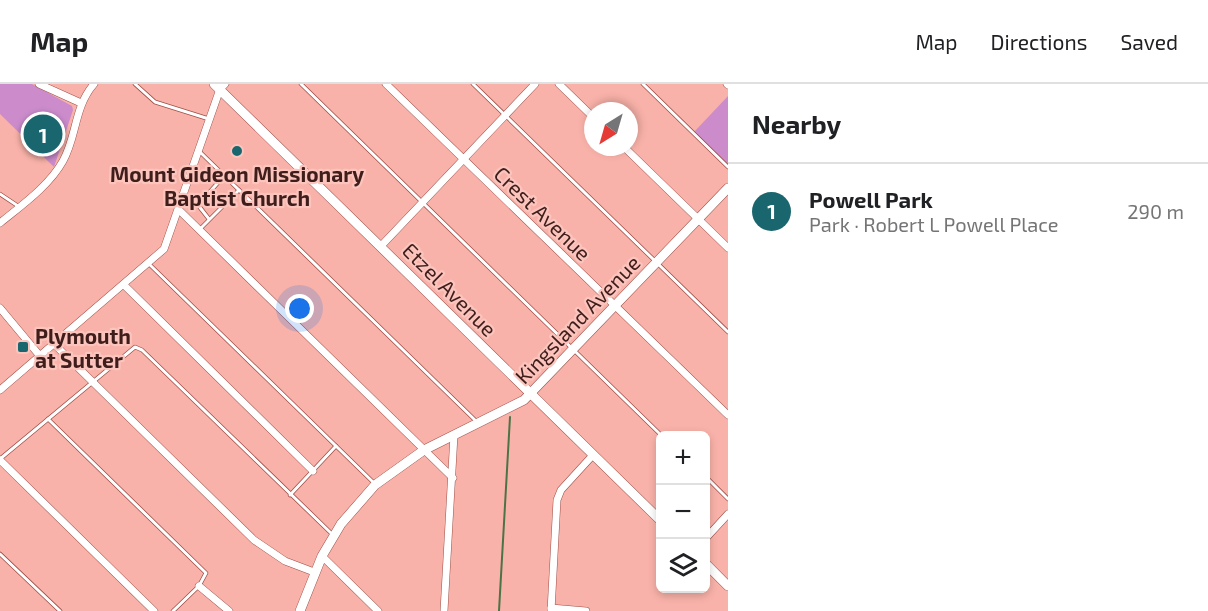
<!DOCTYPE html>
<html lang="en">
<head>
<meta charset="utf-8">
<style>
  :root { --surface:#fff; --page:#f6f6f6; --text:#202124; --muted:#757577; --line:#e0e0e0; --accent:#1a666f }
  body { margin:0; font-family:"Exo 2",sans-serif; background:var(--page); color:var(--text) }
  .controls { position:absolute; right:18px; bottom:18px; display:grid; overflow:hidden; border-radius:9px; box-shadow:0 3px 9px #0003 }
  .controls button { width:54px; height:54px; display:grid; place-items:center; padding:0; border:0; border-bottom:2px solid var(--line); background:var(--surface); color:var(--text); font:30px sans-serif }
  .compass { position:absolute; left:584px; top:18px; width:54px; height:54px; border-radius:50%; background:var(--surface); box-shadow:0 3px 9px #0003; rotate:217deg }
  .you { position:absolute; left:300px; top:225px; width:21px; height:21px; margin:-15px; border:4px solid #fff; border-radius:50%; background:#1a73e8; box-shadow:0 0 0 9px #1a73e833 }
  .badge { display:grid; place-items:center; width:39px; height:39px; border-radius:50%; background:var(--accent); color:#fff; font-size:20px; font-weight:700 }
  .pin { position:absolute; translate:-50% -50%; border:3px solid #fff; box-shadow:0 2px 6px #0006 }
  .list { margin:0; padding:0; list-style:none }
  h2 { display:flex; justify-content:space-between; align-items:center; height:78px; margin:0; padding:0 24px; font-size:26px }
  h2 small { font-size:20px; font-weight:400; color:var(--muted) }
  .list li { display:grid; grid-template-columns:39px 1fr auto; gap:18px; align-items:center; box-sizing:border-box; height:96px; padding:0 24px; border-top:2px solid var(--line) }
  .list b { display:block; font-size:22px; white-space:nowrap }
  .list p { margin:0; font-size:20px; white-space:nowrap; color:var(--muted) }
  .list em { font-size:20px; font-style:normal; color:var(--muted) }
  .icon { flex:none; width:33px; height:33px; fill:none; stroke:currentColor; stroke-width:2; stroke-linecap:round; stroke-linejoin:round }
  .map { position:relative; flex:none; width:728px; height:527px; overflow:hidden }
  header { display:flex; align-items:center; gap:36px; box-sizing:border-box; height:84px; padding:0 30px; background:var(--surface); border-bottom:2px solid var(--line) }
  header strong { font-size:28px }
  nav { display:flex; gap:33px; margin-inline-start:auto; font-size:21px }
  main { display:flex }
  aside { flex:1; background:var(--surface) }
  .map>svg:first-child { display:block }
  .green { fill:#cc8ccc }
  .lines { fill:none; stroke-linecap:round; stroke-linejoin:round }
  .stream { stroke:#4b7347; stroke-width:2 }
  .lane-casing { stroke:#9d4e47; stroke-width:4.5 }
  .street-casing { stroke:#9d4e47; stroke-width:8 }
  .secondary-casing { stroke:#9d4e47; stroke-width:10 }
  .lane { stroke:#fff; stroke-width:3 }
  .street { stroke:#fff; stroke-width:7 }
  .secondary { stroke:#fff; stroke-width:9 }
  .poi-dot { fill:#1a666f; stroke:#fbc4bd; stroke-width:2 }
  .labels { text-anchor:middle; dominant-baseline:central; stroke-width:4.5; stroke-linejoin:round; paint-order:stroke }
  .poi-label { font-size:21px; font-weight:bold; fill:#3f1d1a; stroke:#fbc4bd }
  .street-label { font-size:21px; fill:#3f1d1a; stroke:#fbc4bd }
</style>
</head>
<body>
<header>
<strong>Map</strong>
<nav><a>Map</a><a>Directions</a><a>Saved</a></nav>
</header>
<main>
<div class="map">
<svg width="728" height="527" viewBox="0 0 728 527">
  <rect width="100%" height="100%" fill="#f9b2a9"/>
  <g class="green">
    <polygon points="0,0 32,0 72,22 73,26 54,83 0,30"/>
    <polygon points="728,12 728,80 694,48"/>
  </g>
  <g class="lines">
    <polyline class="stream" points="499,527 510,333"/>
    <g class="lane-casing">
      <g id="lane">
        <polyline points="135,0 155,18 209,35"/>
        <polyline points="301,0 662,352"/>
        <polyline points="473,0 728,248"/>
        <polyline points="643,0 728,83"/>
        <polyline points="200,68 477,338"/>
        <polyline points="0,110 18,122"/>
        <polyline points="209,135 198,121 224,92"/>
        <polyline points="200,145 239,106"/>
        <polyline points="149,180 374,399"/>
        <polyline points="48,335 206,489 199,502 173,527"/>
        <polyline points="0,375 135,263 142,266 333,451"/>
        <polyline points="706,393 728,415"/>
        <polyline points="290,411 336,362"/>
        <polyline points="0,470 60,527"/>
      </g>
    </g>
    <g class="street-casing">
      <g id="street">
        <polyline points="39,0 81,19"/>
        <polyline points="386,0 728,331"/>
        <polyline points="559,0 593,33"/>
        <polyline points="727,0 728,1"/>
        <polyline points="624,63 728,164"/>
        <polyline points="179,126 453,394"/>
        <path d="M0 139C22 121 49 102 63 77 77 52 74 23 94 0"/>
        <polyline points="381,162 535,0"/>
        <polyline points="124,201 313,387"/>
        <polyline points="0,224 40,272"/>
        <polyline points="54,260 254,456 285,477 314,488"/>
        <polyline points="0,306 164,165 220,5 225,0"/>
        <polyline points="0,376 154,527"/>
        <polyline points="706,454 728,430"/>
        <polyline points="322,472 378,527"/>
        <polyline points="199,502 229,527"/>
        <polyline points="551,524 586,527"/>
        <polyline points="444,527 454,351"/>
        <polyline points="551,527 557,416 561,406 593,371"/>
      </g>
    </g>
    <g class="secondary-casing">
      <g id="secondary">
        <polyline points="214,0 660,436"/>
        <polyline points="706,480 728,502"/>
        <polyline points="300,527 322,472 341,440 375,401 424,366 524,316 728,104"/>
      </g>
    </g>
    <use href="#lane" class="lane"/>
    <use href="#street" class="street"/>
    <use href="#secondary" class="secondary"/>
  </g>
  <g class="poi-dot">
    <circle cx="237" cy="67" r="6"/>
    <rect x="17" y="257" width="12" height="12" rx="3"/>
  </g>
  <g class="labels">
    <g class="poi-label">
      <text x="237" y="89">Mount Gideon Missionary<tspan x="237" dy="24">Baptist Church</tspan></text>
      <text x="35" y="251" text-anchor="start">Plymouth<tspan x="35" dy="24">at Sutter</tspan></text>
    </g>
    <g class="street-label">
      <text transform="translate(543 129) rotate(44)">Crest Avenue</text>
      <text transform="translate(450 205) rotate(45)">Etzel Avenue</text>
      <text transform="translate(577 235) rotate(-46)">Kingsland Avenue</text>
    </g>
  </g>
</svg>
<div class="controls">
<button>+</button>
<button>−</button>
<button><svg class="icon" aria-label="layers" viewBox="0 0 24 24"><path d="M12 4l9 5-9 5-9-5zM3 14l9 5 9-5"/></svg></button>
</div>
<svg class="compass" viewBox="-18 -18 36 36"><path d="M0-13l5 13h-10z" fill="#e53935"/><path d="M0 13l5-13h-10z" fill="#757577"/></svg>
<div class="you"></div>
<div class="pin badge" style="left:43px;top:50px">1</div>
</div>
<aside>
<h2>Nearby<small></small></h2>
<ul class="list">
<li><span class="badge">1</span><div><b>Powell Park</b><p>Park · Robert L Powell Place</p></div><em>290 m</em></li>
</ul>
</aside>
</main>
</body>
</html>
